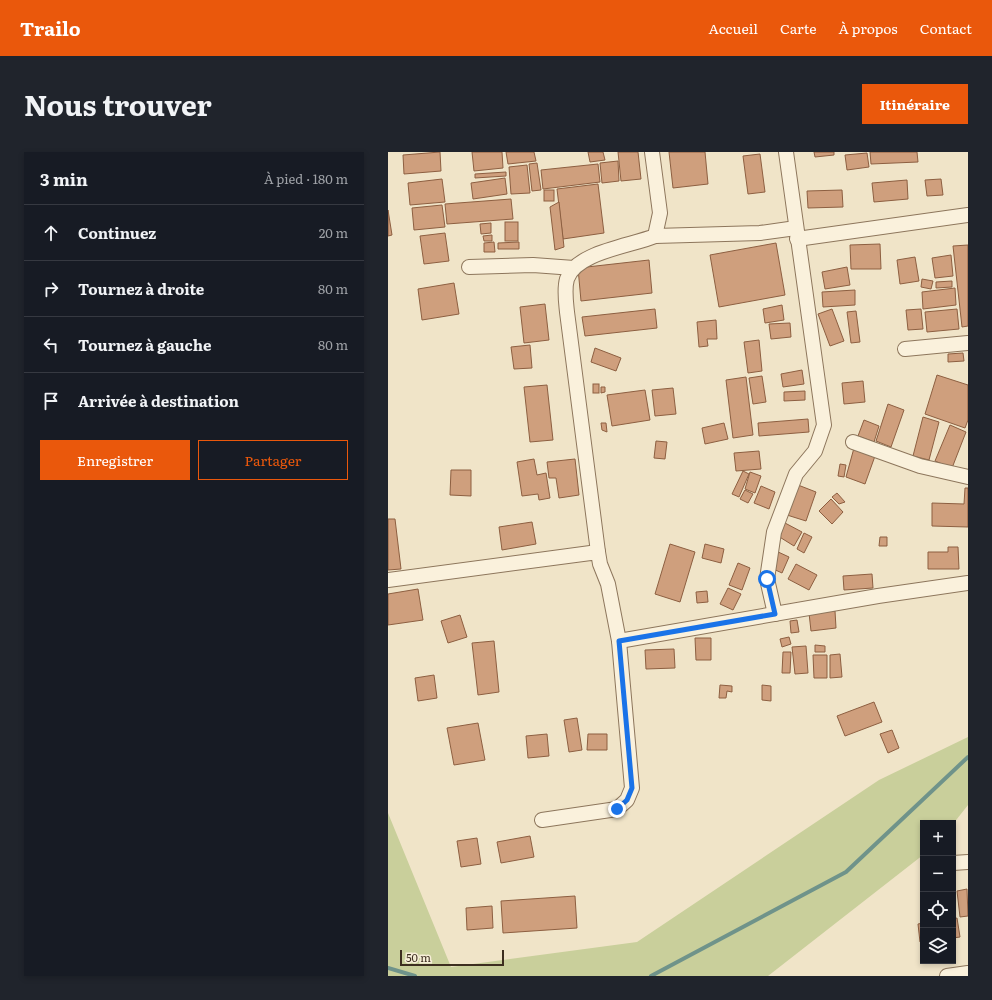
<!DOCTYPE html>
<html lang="fr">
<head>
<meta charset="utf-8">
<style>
  :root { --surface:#171b24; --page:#20242c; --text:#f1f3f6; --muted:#9ea1a6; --line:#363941; --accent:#ea580c }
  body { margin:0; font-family:Literata,serif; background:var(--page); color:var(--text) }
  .controls { position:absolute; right:12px; bottom:12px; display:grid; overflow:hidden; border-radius:0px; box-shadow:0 2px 6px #0003 }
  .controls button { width:36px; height:36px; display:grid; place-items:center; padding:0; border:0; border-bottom:1px solid var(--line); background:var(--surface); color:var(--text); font:20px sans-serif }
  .scale { position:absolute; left:12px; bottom:10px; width:104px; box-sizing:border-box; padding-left:4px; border:2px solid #3d2e20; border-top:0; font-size:11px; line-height:14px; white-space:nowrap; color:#3d2e20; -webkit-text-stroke:3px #f7eed8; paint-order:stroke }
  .stop { position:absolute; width:12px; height:12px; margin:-9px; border:3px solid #1a73e8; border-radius:50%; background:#fff }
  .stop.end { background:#1a73e8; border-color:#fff; box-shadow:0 1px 4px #0008 }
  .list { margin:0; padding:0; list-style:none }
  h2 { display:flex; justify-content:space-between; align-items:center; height:52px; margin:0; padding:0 16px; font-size:17px }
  h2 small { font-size:13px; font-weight:400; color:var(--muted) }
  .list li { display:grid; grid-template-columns:26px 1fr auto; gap:12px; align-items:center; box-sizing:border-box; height:56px; padding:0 16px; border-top:1px solid var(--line) }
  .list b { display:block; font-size:15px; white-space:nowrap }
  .list em { font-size:13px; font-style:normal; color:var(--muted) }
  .actions { display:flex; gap:8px; padding:12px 16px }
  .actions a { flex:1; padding:9px 0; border:1px solid var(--accent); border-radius:0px; text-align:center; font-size:14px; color:var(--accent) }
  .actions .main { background:var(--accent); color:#fff }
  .icon { flex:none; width:22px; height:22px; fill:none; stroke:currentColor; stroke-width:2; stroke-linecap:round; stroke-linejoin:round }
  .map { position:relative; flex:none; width:580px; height:824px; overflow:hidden; border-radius:0px }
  header { display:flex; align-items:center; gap:24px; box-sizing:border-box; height:56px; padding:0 20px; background:var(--accent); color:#fff }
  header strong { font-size:19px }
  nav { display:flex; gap:22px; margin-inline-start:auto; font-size:14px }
  .intro { display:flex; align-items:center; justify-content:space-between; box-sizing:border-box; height:96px; padding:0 24px }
  h1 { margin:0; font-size:28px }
  .button { padding:10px 18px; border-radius:0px; background:var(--accent); color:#fff; font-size:14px; font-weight:700 }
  main { display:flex; gap:24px; padding:0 24px }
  aside { flex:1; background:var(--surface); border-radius:0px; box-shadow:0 2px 6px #0003 }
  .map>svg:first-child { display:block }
  .green { fill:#c9cf9b }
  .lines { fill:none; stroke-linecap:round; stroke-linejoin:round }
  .stream { stroke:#6f938a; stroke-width:4 }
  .building { fill:#cf9f7d; stroke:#8d5f41 }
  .minor-casing { stroke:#8d765c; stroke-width:16 }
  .minor { stroke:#faf1dc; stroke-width:14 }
  .route { stroke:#1a73e8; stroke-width:5 }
</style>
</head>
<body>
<header>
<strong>Trailo</strong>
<nav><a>Accueil</a><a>Carte</a><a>À propos</a><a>Contact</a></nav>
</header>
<div class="intro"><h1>Nous trouver</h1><a class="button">Itinéraire</a></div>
<main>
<aside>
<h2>3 min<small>À pied · 180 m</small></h2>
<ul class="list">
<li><svg class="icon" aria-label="ahead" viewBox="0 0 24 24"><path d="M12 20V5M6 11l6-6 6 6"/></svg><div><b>Continuez</b></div><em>20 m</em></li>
<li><svg class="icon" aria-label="right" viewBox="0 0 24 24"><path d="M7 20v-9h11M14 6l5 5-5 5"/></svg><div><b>Tournez à droite</b></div><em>80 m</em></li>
<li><svg class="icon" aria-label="left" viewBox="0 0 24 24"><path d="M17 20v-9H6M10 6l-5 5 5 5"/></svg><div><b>Tournez à gauche</b></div><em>80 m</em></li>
<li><svg class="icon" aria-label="arrive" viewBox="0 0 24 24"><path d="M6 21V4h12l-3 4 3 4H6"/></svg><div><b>Arrivée à destination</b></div></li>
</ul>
<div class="actions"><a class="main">Enregistrer</a><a>Partager</a></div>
</aside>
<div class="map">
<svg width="580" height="824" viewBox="0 0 580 824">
  <rect width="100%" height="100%" fill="#f0e4c8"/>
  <polygon class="green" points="580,585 580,653 565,672 535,671 535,703 380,824 0,824 0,661 63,815 249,790 491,628"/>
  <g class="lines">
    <g class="stream">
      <polyline points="0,816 27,824"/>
      <polyline points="263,824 458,720 580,605"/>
    </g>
  </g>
  <g class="building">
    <polygon points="52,0 53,19 16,22 15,3"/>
    <polygon points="84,0 114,0 115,16 86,19"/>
    <polygon points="118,0 146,0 148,9 120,12"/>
    <polygon points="200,0 215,0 217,8 202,10"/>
    <polygon points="230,0 250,0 253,27 233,29"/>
    <polygon points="281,0 317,0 320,32 285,36"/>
    <polygon points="426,0 446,0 446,3 427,5"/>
    <polygon points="482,0 529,0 530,10 483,12"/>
    <polygon points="479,1 481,15 459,18 457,3"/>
    <polygon points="372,2 377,40 360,42 355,4"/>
    <polygon points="230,9 231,29 214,31 212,11"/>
    <polygon points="149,11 153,38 144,39 141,12"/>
    <polygon points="210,12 212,30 155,37 153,18"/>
    <polygon points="139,13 142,41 123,42 121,15"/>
    <polygon points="118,20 118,24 87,26 87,22"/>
    <polygon points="117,26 119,42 85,47 83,31"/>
    <polygon points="54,27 57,50 22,53 20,31"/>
    <polygon points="553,27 555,43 539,44 537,28"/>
    <polygon points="519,28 520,47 486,50 484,31"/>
    <polygon points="210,32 216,81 175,87 169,37"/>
    <rect x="156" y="38" width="10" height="11"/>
    <polygon points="454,38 455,55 420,56 419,39"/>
    <polygon points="123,47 125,67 59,72 57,52"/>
    <polygon points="171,50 176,95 167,98 162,55"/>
    <polygon points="54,53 57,75 26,78 24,56"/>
    <polygon points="0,58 4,83 0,84"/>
    <rect x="117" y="70" width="13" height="19"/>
    <polygon points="103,71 103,81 93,82 92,72"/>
    <polygon points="57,81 61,109 36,112 32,84"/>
    <polygon points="104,83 104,89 96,89 95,84"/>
    <polygon points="106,90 107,100 96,100 96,91"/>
    <polygon points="131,90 131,97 110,97 110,91"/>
    <polygon points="388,91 397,143 331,155 322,103"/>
    <polygon points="492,92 493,117 463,117 462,93"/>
    <polygon points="580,93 580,174 574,175 565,94"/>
    <polygon points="563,103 565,124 547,126 544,106"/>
    <polygon points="527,105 531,129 512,132 509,108"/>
    <polygon points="261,108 264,141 193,149 190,116"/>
    <polygon points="459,115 462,133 437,137 434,120"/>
    <polygon points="534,127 545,129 543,137 533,135"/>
    <polygon points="564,129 564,135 548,136 548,130"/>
    <polygon points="66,131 71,162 34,168 30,137"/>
    <polygon points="567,136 568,153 535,157 534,140"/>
    <polygon points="467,138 467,153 435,155 434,140"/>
    <polygon points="157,152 161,188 136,191 132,155"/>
    <polygon points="394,153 396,168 377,171 375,157"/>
    <polygon points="267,157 269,176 197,184 194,165"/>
    <polygon points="444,157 456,189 442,194 430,162"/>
    <polygon points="533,157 535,177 520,178 518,158"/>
    <polygon points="569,157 571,177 539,180 537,160"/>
    <polygon points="468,159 472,190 463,191 459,160"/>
    <polygon points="328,168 329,187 319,187 320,194 311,195 309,170"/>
    <polygon points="402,171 403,185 383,187 381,172"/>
    <polygon points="371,188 374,219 360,221 356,190"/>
    <polygon points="142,193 144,216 126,217 123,195"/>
    <polygon points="207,196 233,206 228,219 203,210"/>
    <polygon points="575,201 576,209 560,210 560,202"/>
    <polygon points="414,218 416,232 395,235 393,222"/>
    <polygon points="549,223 580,233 580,268 577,276 537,262"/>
    <polygon points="374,224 378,250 365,252 361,226"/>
    <polygon points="358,225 365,283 345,286 338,228"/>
    <polygon points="475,229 477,250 456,252 454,231"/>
    <rect x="205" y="232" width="6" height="9"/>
    <polygon points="159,233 165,288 142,290 136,235"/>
    <polygon points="213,235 217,235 217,240 213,241"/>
    <polygon points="285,236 288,262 267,264 264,238"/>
    <polygon points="257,238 262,268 224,274 219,243"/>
    <polygon points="417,239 417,248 396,249 396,240"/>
    <polygon points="500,252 516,258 503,295 488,289"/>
    <polygon points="535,265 551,270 541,308 525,304"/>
    <polygon points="420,267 421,280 371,284 370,271"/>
    <polygon points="476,268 491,274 486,290 470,284"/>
    <polygon points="213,271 218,271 219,280 214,278"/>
    <polygon points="336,271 340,287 317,292 314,276"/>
    <polygon points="562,273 578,280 564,316 547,309"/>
    <polygon points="268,289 279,290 277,307 266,306"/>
    <polygon points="466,296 487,304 477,332 458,325"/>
    <polygon points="371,299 373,317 348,319 346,301"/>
    <polygon points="146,307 149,323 158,321 162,346 151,348 150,342 134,344 129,310"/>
    <polygon points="187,307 191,343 171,346 168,326 161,326 159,310"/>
    <polygon points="452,312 458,313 456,325 450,324"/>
    <polygon points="63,318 83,318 83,344 62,343"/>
    <polygon points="355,319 361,322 351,345 344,342"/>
    <polygon points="362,320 373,324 367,341 357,337"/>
    <polygon points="410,333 428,340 418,369 399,363"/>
    <polygon points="373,334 387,340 381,357 366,351"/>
    <polygon points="577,336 580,336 580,375 544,374 544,351 576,352"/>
    <polygon points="357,338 365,342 360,351 352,347"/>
    <polygon points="449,341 457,350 451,352 444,345"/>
    <polygon points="443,347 455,360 444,372 431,359"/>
    <polygon points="0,367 7,367 13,417 0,418"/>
    <polygon points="144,370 148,392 114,398 111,375"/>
    <polygon points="397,371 414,380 406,394 390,384"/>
    <polygon points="416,381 424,385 416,401 409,397"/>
    <polygon points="492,385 499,385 499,394 491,394"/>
    <polygon points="282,392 307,400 292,450 267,442"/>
    <polygon points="317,392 336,397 333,411 314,406"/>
    <polygon points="560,395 570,395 571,417 540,417 540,400 560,400"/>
    <polygon points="388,399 401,405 394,421 381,415"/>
    <polygon points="350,411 362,416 354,438 341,433"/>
    <polygon points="408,412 429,423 421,438 400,427"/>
    <polygon points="484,422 485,436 456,438 455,424"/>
    <polygon points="340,436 353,442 345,458 332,452"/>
    <polygon points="30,437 35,468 0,473 0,442"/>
    <polygon points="319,439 320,450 309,451 308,440"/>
    <polygon points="447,459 448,476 423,479 421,461"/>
    <polygon points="72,463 79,485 60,491 53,469"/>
    <polygon points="409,468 411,480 403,481 402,469"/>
    <polygon points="401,485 403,492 394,495 392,487"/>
    <polygon points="307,486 323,486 323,508 308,508"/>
    <polygon points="106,489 111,540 90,543 84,491"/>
    <polygon points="427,493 437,494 437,500 427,500"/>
    <polygon points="418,494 420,521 407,522 404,495"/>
    <polygon points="286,497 287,516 258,517 257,498"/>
    <polygon points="395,500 403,500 402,521 394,521"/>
    <polygon points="452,502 454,525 442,526 442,503"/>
    <polygon points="425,503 439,503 439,526 426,526"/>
    <polygon points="46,523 49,546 30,549 27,526"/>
    <polygon points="332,533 344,534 344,540 339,539 338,546 331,546"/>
    <polygon points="374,533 383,534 383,549 374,548"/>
    <polygon points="486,550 494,570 457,584 449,564"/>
    <polygon points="189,566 194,598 181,600 176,568"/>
    <polygon points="90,571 97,608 66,613 59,576"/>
    <polygon points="504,578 511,596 500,601 492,582"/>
    <polygon points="159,582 161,604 140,606 138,584"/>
    <polygon points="200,582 219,582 219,598 199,598"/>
    <polygon points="142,684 146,705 113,711 109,690"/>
    <polygon points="89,686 93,712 73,715 69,689"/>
    <polygon points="579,737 580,764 572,765 569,739"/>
    <polygon points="187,744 189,776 115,781 113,749"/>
    <polygon points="104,754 105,776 79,778 78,756"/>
    <polygon points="569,766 572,785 565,786 565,767"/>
    <polygon points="535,771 535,789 532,790 530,772"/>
  </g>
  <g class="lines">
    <g class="minor-casing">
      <g id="minor">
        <polyline points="267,84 372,81 408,76"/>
        <polyline points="409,87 580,63"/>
        <polyline points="81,115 145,113 186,116"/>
        <polyline points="517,197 580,191"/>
        <polyline points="465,290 532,314 580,325"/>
        <path d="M210 400 179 160C178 150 176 137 179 127 188 100 243 94 267 84L272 61 264 0"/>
        <polyline points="0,428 210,400 212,412 220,432 231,489 244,636 239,648 229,657 154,668"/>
        <polyline points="387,462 379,427 386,380 408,322 427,299 436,273 398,0"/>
        <polyline points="231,489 490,444 580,431"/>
        <polyline points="565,711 580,710"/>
        <polyline points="559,824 580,821"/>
      </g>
    </g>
    <use href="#minor" class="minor"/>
  </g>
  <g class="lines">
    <polyline class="route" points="229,657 239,648 244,636 231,489 387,462 379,427"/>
  </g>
</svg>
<div class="controls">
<button>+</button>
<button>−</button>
<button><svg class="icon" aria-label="locate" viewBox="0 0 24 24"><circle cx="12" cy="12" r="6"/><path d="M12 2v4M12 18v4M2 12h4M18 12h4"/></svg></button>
<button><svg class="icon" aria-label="layers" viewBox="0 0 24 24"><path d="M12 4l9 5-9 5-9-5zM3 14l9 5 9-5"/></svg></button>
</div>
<div class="scale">50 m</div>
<div class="stop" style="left:379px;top:427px"></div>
<div class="stop end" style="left:229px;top:657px"></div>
</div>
</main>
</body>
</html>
